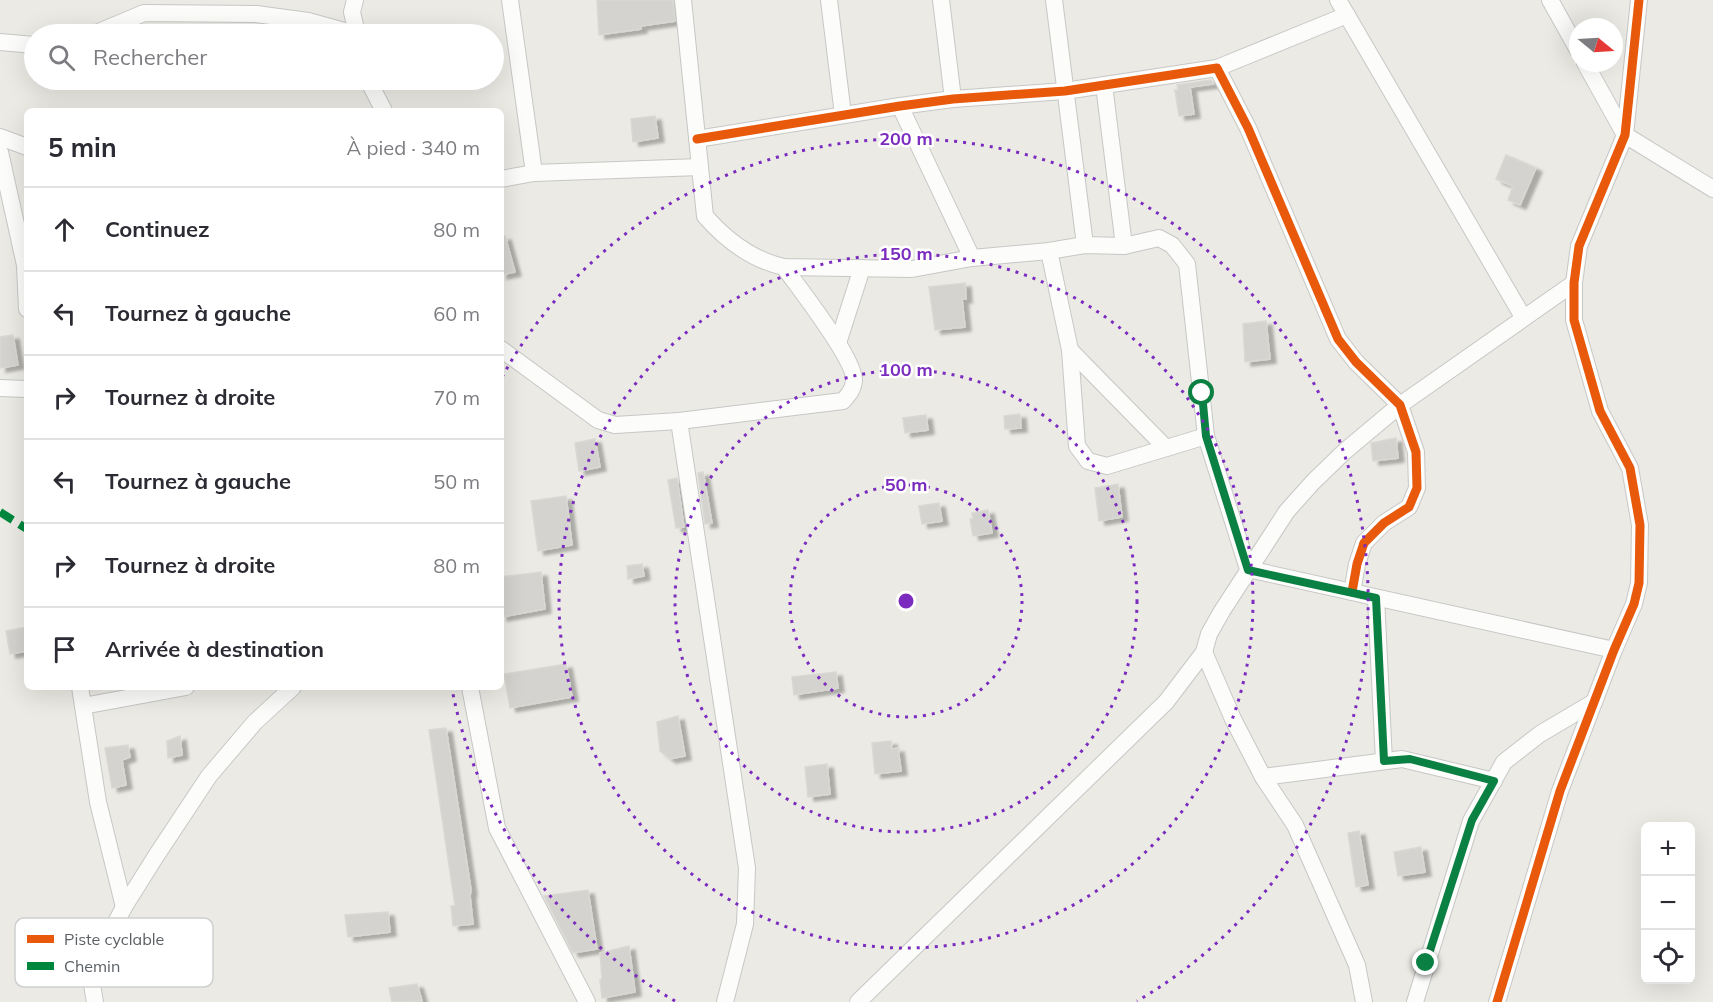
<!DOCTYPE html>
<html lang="fr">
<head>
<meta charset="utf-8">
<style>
  :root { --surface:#fff; --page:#f7f7f7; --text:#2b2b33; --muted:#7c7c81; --line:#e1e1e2 }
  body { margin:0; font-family:Mulish,sans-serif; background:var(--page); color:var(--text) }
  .controls { position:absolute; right:18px; bottom:18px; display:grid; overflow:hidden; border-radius:9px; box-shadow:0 6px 24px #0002 }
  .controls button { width:54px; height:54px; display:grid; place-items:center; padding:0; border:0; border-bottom:2px solid var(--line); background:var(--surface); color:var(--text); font:30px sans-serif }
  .compass { position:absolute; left:1569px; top:18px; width:54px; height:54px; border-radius:50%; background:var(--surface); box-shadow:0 6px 24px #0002; rotate:108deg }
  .stop { position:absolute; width:18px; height:18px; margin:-14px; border:4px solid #0b8043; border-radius:50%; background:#fff }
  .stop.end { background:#0b8043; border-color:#fff; box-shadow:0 2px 6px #0008 }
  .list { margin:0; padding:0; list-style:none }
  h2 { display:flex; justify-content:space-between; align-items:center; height:78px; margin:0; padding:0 24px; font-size:26px }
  h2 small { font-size:20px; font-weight:400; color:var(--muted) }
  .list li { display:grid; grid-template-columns:39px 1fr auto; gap:18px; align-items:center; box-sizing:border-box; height:84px; padding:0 24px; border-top:2px solid var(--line) }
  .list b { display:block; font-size:22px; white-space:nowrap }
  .list em { font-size:20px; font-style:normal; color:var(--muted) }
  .icon { flex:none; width:33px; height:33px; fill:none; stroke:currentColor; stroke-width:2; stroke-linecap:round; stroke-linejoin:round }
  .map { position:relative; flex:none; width:1713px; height:1002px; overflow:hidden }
  .search { position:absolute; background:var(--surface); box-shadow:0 6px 24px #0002; left:24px; top:24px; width:480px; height:66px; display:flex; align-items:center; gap:15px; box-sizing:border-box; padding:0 21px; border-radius:33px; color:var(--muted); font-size:22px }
  .panel { position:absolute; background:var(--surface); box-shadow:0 6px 24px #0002; left:24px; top:108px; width:480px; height:582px; border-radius:9px }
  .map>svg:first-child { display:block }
  .building { fill:#d4d3cf; stroke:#dad8d4; stroke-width:1.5; filter:url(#shadow) }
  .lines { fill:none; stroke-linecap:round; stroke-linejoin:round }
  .minor-casing { stroke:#c7c7c6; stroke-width:18 }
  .minor { stroke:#fcfcfb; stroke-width:16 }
  .quiet { stroke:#00873e; stroke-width:8; stroke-dasharray:15 8; stroke-linecap:butt }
  .cycleway-casing { stroke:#fff; stroke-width:13 }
  .cycleway { stroke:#e8590c; stroke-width:9 }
  .route { stroke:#0b8043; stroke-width:8 }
  .ring { fill:none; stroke:#7b2cbf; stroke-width:3; stroke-dasharray:3 6 }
  .key { fill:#fff; stroke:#cecfd0; stroke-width:1.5 }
  .key-label { font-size:16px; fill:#5a5f64 }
  .centre { fill:#7b2cbf; stroke:#fff; stroke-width:3 }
  .ring-label { font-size:18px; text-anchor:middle; font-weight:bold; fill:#7b2cbf; stroke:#fff; stroke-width:5; stroke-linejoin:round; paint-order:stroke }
</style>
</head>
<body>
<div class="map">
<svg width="1713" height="1002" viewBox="0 0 1713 1002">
  <defs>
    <filter id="shadow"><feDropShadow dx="6" dy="4" stdDeviation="1.5" flood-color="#0004"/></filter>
  </defs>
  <rect width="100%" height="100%" fill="#ebeae4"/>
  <g class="building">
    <polygon points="597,0 673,0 675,21 641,26 641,29 599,35"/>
    <polygon points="1211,80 1213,84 1190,87 1194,114 1179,116 1175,90 1178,90 1177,85"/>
    <polygon points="655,116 658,138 633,142 631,119"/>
    <polygon points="1506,155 1536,168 1520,205 1508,200 1513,186 1496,179"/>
    <polygon points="505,236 515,272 501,275 501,237"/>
    <polygon points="965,283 966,299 962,299 965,327 935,330 929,287"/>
    <polygon points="1266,321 1270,359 1245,362 1243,324"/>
    <polygon points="13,335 18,365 0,368 0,337"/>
    <polygon points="1020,414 1021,428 1005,429 1004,416"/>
    <polygon points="926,415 928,430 905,433 903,418"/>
    <polygon points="1396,438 1398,458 1373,461 1371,443"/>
    <polygon points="595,439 600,467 579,471 575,443"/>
    <polygon points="703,472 712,523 705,524 698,473"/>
    <polygon points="677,478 684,527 676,528 668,480"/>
    <polygon points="1118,484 1122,517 1099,521 1095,488"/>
    <polygon points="566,496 572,545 538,551 531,501"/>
    <polygon points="939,503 942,521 922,524 919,506"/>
    <polygon points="988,510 992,533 973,536 970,519 973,519 972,513"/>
    <polygon points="642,564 644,576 628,579 627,566"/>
    <polygon points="541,572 545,609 501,617 501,577"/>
    <polygon points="27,627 27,651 10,654 6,631"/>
    <polygon points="566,664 572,697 510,708 504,674"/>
    <polygon points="836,672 838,688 794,695 792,677"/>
    <polygon points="678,716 685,756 670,759 660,751 657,722"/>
    <polygon points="446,728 471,890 470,896 473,924 453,926 451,906 455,906 429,730"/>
    <polygon points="180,736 182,755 168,758 167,741"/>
    <polygon points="891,741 892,749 898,748 901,771 875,774 872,743"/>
    <polygon points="128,745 130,757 122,760 126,785 112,788 105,748"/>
    <polygon points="827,764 830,794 808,797 805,767"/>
    <polygon points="1359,831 1368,885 1356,887 1348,833"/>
    <polygon points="1421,847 1425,872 1398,876 1394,852"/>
    <polygon points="588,890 597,949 573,953 544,896"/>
    <polygon points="388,912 390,932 348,937 345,915"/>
    <polygon points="629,946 635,992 602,998 600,980 602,979 600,953"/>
    <polygon points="417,984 422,1001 392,1002 389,988"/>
  </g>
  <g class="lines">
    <g class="minor-casing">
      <g id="minor">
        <polyline points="355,0 352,12 357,34"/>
        <polyline points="510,0 534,173"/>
        <path d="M683 0 705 216C726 240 752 260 784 267L912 269 972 258"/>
        <polyline points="829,0 843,115"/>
        <polyline points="941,0 953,99"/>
        <polyline points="1054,0 1085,245"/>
        <polyline points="1338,0 1523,317"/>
        <polyline points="1550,0 1578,50"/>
        <polyline points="94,34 144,13 256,14 308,21 355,34"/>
        <polyline points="0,42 34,45"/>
        <polyline points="1585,63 1625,135 1713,189"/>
        <polyline points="1217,68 1347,15"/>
        <polyline points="368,80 384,111"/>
        <polyline points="1104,85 1124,246"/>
        <polyline points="900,106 972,258 1049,251 1085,245 1124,246 1159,238 1172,245 1187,264 1206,436"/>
        <polyline points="0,137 27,147"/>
        <polyline points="697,139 900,106 953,99 1065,91 1217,68 1248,128 1338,339 1356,362 1400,405 1416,452 1417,488 1409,507 1384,523 1364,543 1357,564 1352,592"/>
        <polyline points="0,152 25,265 27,309"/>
        <polyline points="501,179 534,173 700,167"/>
        <polyline points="1049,251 1070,350 1077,446 1088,461 1107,466 1206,436 1248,569 1614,650"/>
        <polyline points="838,343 862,268"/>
        <path d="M501 349 598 420 615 425 679 421 843 401C849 394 853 390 854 381 856 360 798 287 784 267"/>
        <polyline points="1070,350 1166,448"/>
        <polyline points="0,388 27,389"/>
        <polyline points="679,421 747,868 745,924 725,1002"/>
        <polyline points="1376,598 1384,761"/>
        <polyline points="1204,652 1233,719 1263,777 1295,825 1357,965 1364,1002"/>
        <polyline points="80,687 98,802 124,907"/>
        <polyline points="470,687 497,828 587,1002"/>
        <polyline points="83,706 186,687"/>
        <polyline points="1263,777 1402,759 1494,781"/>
        <polyline points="95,1002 91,979 98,957 124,907 156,856 209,776 255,722 293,687"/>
        <polyline points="858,1002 1166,702 1204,652 1209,634 1222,611 1287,511 1313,482 1345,451 1400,405 1574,283"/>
        <polyline points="1415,1002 1471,821 1504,762 1540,734 1594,702"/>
        <polyline points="1497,1002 1560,791 1614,650 1634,604 1639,583 1640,525 1630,468 1600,411 1574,320 1574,283 1579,246 1625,135 1639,0"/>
      </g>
    </g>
    <use href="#minor" class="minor"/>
    <polyline class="quiet" points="0,512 27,529"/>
    <g class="cycleway-casing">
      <g id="cycleway">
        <polyline points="697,139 900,106 953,99 1065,91 1217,68 1248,128 1338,339 1356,362 1400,405 1416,452 1417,488 1409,507 1384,523 1364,543 1357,564 1352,592"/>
        <polyline points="1497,1002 1560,791 1614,650 1634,604 1639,583 1640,525 1630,468 1600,411 1574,320 1574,283 1579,246 1625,135 1639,0"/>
      </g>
    </g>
    <use href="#cycleway" class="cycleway"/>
  </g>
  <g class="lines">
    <polyline class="route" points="1202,393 1206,436 1248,570 1376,598 1384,761 1410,759 1494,781 1472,820 1426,963"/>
  </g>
  <g class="ring">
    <circle cx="906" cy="601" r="116"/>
    <circle cx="906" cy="601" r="231"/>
    <circle cx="906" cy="601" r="347"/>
    <path d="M675 1001A462 462 0 0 1 452 689M502 377A462 462 0 1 1 1137 1001"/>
  </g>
  <rect x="15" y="918" width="198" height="69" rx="9" class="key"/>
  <rect x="27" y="935" width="27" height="8" fill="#e8590c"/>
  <rect x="27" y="962" width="27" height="8" fill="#00873e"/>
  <g class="key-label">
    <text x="64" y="945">Piste cyclable</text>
    <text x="64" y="972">Chemin</text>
  </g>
  <circle cx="906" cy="601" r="9" class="centre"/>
  <g class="ring-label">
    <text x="906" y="145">200 m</text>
    <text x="906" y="260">150 m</text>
    <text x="906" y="376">100 m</text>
    <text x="906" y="491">50 m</text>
  </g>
</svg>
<div class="controls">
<button>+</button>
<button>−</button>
<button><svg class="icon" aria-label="locate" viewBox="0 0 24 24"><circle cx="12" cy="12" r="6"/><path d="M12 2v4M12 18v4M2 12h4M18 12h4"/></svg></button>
</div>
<svg class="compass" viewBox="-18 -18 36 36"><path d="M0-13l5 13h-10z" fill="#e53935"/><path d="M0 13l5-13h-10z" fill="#7c7c81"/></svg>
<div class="stop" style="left:1202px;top:393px"></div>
<div class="stop end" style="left:1426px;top:963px"></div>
<div class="search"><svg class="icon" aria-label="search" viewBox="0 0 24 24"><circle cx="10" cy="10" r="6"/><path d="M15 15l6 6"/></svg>Rechercher</div>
<section class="panel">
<h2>5 min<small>À pied · 340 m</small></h2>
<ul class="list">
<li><svg class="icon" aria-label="ahead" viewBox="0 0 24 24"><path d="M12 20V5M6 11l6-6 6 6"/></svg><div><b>Continuez</b></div><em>80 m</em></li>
<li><svg class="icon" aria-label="left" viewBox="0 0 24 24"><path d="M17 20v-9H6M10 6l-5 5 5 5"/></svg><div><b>Tournez à gauche</b></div><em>60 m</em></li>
<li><svg class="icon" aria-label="right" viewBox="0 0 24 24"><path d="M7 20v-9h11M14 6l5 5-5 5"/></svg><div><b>Tournez à droite</b></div><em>70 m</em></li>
<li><svg class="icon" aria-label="left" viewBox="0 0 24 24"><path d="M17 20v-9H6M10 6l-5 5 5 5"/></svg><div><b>Tournez à gauche</b></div><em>50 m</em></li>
<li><svg class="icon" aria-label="right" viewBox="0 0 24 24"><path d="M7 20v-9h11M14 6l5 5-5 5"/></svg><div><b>Tournez à droite</b></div><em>80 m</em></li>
<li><svg class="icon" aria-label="arrive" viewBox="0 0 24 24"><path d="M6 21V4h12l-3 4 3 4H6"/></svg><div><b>Arrivée à destination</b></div></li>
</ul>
</section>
</div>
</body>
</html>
